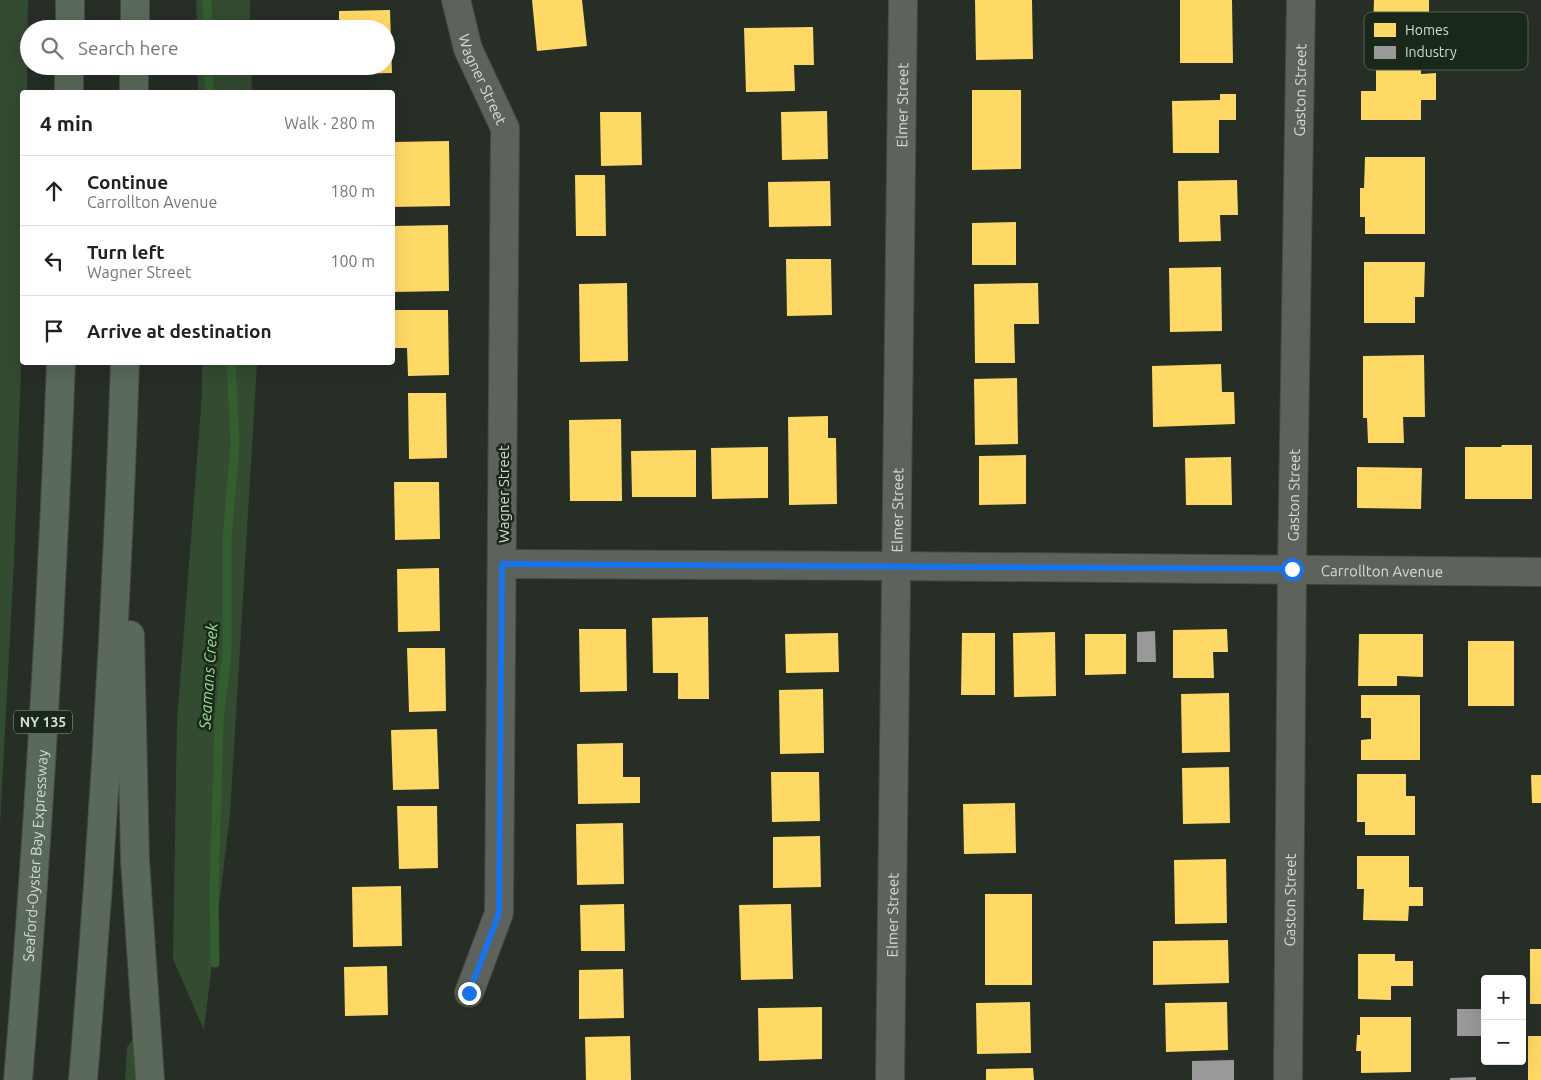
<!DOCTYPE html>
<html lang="en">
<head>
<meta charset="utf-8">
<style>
  :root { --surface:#fff; --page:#f2f2f2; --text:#202124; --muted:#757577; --line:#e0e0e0 }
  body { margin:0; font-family:Ubuntu,sans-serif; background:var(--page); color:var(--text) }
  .controls { position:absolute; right:15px; bottom:15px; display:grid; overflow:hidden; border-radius:5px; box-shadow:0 5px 20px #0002 }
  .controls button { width:45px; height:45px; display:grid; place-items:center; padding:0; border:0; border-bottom:1px solid var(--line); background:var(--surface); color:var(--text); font:25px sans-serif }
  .stop { position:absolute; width:15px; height:15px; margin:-11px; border:4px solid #1a73e8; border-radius:50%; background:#fff }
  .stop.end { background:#1a73e8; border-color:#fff; box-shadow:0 1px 5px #0008 }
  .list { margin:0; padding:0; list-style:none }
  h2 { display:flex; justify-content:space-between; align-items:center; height:65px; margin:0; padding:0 20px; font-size:21px }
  h2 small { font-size:16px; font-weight:400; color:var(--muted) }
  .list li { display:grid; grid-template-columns:32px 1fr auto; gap:15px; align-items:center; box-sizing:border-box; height:70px; padding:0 20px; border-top:1px solid var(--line) }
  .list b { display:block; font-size:19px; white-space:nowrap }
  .list p { margin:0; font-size:16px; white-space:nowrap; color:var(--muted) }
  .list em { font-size:16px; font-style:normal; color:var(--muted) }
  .icon { flex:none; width:28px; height:28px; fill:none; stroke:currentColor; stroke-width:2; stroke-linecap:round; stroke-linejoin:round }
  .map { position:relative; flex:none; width:1541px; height:1080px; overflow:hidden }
  .search { position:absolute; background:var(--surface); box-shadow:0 5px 20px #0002; left:20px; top:20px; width:375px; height:55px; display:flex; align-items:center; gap:12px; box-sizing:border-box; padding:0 18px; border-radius:28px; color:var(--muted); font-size:19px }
  .panel { position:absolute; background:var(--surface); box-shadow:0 5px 20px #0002; left:20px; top:90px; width:375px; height:275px; border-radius:5px }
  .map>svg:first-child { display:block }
  .green { fill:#334b31 }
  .homes { fill:#ffd966 }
  .industry { fill:#999 }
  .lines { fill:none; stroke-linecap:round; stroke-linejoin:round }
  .stream { stroke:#325e30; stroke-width:9 }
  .minor-casing { stroke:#434a43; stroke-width:30 }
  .motorway-casing { stroke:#434a43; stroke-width:30 }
  .minor { stroke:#5d635c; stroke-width:28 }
  .motorway { stroke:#5a695a; stroke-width:28 }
  .route { stroke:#1a73e8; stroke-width:6 }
  .labels { text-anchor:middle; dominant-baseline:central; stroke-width:5; stroke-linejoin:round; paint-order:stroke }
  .shield { fill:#1a2819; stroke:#9da79c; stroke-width:1 }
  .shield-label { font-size:14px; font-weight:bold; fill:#d5ded4 }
  .street-label { font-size:15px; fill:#d5ded4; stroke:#1a2819 }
  .water-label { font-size:16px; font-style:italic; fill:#9ae096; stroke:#1a2819 }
  .key { fill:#1a2819; stroke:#525f51; stroke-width:1 }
  .key-label { font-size:14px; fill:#d5ded4 }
</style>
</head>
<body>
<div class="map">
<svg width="1541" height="1080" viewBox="0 0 1541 1080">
  <rect width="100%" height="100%" fill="#262e26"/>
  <g class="green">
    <polygon points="0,0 28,0 27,92 22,92 22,343 14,561 0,825"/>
    <polygon points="196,0 250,0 250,29 197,29"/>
    <polygon points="197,66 251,66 252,92 198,92"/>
    <polygon points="202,363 257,363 230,815 204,1030 173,959 177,721 202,394"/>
    <polygon points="137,1033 139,1080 125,1080 127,1047"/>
  </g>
  <g class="homes">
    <polygon points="532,0 582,0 587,46 537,51"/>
    <polygon points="975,0 1032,0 1033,59 976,60"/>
    <polygon points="1180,0 1232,0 1233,63 1180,63"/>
    <polygon points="1374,0 1429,0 1429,30 1373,29"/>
    <polygon points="390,10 392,73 340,74 340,66 386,66 386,29 339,29 339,11"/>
    <polygon points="813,27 814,65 794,65 795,91 746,92 744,28"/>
    <polygon points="1376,59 1421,59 1421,74 1436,73 1436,100 1421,100 1421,120 1361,120 1361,91 1376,91"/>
    <polygon points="972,90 1021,90 1021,169 972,170"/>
    <polygon points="1220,94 1236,94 1236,120 1219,120 1219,153 1173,153 1172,101 1220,100"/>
    <polygon points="827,111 828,159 782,160 781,112"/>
    <polygon points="600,112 641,112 642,165 601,166"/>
    <polygon points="449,141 450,206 393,207 392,142"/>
    <polygon points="1365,157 1425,157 1425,234 1365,234 1365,217 1360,217 1360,188 1364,188"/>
    <polygon points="575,175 605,175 606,236 576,236"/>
    <polygon points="1237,180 1238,215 1220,215 1221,241 1179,242 1178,181"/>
    <polygon points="830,181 831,226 769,227 768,182"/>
    <polygon points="1016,222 1016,265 972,265 972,223"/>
    <polygon points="448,225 449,291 392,292 392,226"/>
    <polygon points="786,259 831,259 832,315 787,316"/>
    <polygon points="1364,262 1425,262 1424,297 1415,297 1415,323 1364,323"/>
    <polygon points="1221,267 1222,331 1170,332 1169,268"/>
    <polygon points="627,283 628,361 580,362 579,284"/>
    <polygon points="1038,283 1039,324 1014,324 1015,363 975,363 974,284"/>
    <polygon points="392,310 448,310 449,375 408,376 407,348 392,348"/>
    <polygon points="1424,355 1425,417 1403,417 1404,443 1368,443 1367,418 1363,418 1363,356"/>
    <polygon points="1221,364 1222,392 1234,392 1235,424 1153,427 1152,366"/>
    <polygon points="1017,378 1018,444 975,445 974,379"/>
    <polygon points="408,393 446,393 447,458 409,459"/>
    <polygon points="828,416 828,438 836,438 837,504 789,505 788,417"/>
    <polygon points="621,419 622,501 570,501 569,420"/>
    <polygon points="1502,445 1532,445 1532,499 1465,499 1465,447 1501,447"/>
    <polygon points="768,447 768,498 712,499 711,448"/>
    <polygon points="696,450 696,497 632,497 631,451"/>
    <polygon points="1026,455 1026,504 979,505 979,456"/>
    <polygon points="1231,457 1232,505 1186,505 1185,458"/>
    <polygon points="1357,467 1422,468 1421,509 1357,508"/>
    <polygon points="394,482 439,482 440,539 395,540"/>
    <polygon points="439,568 440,631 398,632 397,569"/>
    <polygon points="708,617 709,699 678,699 678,673 653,673 652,618"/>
    <polygon points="579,629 626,629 627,691 580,692"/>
    <polygon points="1227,629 1228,652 1213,652 1214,678 1173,678 1173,630"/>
    <polygon points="1055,632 1056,696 1014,697 1013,633"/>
    <polygon points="838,633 839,672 786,673 785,634"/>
    <polygon points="962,633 995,633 995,695 961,695"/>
    <polygon points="1085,634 1126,634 1126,674 1085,675"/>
    <polygon points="1359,634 1423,634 1423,677 1397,676 1397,686 1358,686"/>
    <rect x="1468" y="641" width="46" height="65"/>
    <polygon points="407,648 445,648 446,711 409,712"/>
    <polygon points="823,689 824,753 780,754 779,690"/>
    <polygon points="1229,693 1230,752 1182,753 1181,694"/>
    <polygon points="1361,695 1420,695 1420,760 1361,760 1361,740 1371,739 1371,718 1361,718"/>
    <polygon points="437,729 439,789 393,790 391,730"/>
    <polygon points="623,743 623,777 640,777 640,803 578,804 577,744"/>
    <polygon points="1229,767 1230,823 1183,824 1182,768"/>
    <polygon points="771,772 819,772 820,821 772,822"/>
    <polygon points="1357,774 1406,774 1406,796 1415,796 1415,835 1365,835 1365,822 1357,822"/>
    <polygon points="1531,775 1541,775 1541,803 1532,803"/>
    <polygon points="1015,803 1016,853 964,854 963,804"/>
    <polygon points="397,806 437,806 438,868 399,869"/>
    <polygon points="623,823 624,884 577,885 576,824"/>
    <polygon points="820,836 821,887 773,888 773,837"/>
    <polygon points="1357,856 1409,856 1409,887 1423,887 1423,906 1409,906 1408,921 1363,920 1364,889 1357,889"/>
    <polygon points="1226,859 1227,923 1175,924 1174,860"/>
    <polygon points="401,886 402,946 353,947 352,887"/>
    <rect x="985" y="894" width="47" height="91"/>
    <polygon points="624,904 625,951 581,951 580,905"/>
    <polygon points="791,904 793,979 741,980 739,905"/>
    <polygon points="1228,940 1229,983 1153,985 1153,941"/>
    <rect x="1530" y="949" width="11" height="55"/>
    <polygon points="1358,954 1395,954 1395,961 1413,961 1413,986 1391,986 1391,1000 1358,999"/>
    <polygon points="387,966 388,1015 345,1016 344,967"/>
    <polygon points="623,969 624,1018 579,1019 579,970"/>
    <polygon points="1030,1002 1031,1053 977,1054 976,1003"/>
    <polygon points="1227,1002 1228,1050 1166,1052 1165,1003"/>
    <polygon points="822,1007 822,1059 759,1061 758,1008"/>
    <polygon points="1360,1017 1411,1017 1411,1072 1361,1073 1361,1051 1356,1051 1357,1035 1360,1035"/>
    <polygon points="630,1036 631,1080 586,1080 585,1037"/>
    <rect x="1528" y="1036" width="13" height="44"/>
    <polygon points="1033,1068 1034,1080 986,1080 986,1069"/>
  </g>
  <g class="industry">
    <polygon points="1155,631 1156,662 1137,662 1137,632"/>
    <rect x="1457" y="1009" width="28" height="27"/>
    <polygon points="1234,1060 1234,1080 1192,1080 1192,1061"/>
    <polygon points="1476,1077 1476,1080 1450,1080 1450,1078"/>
  </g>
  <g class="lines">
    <g class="stream">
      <polyline points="207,0 208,29"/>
      <polyline points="208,66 210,92"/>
      <polyline points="215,963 214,890 219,722 227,652 227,539 235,444 231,362"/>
    </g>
    <g class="minor-casing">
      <g id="minor">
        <path id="s1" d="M456 0 468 49 505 128 499 913 469 993"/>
        <path id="s2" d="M502 564 897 566 1541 572"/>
        <path id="s3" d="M890 1080 903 0"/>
        <path id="s4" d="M1288 1080 1292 569 1301 0"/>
      </g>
    </g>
    <g class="motorway-casing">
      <g id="motorway">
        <polyline points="70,29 70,0"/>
        <polyline points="135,29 135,0"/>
        <polyline points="69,92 69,66"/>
        <polyline points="134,92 134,66"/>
        <polyline points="130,635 135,860 150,1080"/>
        <path id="s5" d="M18 1080C38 841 52 602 61 362"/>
        <path d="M83 1080C103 841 117 602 125 362"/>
      </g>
    </g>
    <use href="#minor" class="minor"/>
    <use href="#motorway" class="motorway"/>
  </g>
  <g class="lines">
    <polyline class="route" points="469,993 499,913 502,564 1292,569"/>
  </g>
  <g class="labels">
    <rect class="shield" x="14" y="710.5" width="58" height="23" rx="4"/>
    <g class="shield-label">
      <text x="43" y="722">NY 135</text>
    </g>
    <g class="street-label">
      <text stroke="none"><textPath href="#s1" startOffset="84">Wagner Street</textPath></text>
      <text stroke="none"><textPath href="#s4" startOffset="990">Gaston Street</textPath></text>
      <text stroke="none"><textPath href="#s3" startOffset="975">Elmer Street</textPath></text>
      <text transform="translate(503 494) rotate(-90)">Wagner Street</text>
      <text stroke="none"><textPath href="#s4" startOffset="585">Gaston Street</textPath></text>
      <text stroke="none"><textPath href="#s3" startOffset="570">Elmer Street</textPath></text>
      <text stroke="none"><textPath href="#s2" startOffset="880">Carrollton Avenue</textPath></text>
      <text stroke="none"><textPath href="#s5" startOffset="225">Seaford-Oyster Bay Expressway</textPath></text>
      <text stroke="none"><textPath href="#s4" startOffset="180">Gaston Street</textPath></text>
      <text stroke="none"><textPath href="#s3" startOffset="165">Elmer Street</textPath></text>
    </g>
    <g class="water-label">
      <text transform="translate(208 676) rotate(-86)">Seamans Creek</text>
    </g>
  </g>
  <rect x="1364" y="12" width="164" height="58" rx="8" class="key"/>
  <rect x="1374" y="23" width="22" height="14" fill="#ffd966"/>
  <rect x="1374" y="46" width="22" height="13" fill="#999"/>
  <g class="key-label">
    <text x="1405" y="35">Homes</text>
    <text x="1405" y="57">Industry</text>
  </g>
</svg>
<div class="controls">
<button>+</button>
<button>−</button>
</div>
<div class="stop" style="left:1292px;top:569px"></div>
<div class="stop end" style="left:469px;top:993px"></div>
<div class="search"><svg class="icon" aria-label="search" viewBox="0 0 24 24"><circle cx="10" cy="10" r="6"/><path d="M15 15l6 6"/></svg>Search here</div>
<section class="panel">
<h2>4 min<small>Walk · 280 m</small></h2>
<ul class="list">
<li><svg class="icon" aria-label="ahead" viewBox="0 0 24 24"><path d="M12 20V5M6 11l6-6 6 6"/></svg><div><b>Continue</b><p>Carrollton Avenue</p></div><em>180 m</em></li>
<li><svg class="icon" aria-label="left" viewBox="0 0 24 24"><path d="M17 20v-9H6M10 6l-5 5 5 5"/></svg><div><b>Turn left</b><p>Wagner Street</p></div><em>100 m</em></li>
<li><svg class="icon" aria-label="arrive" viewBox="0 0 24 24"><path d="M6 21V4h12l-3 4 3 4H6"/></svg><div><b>Arrive at destination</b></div></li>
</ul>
</section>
</div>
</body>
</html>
